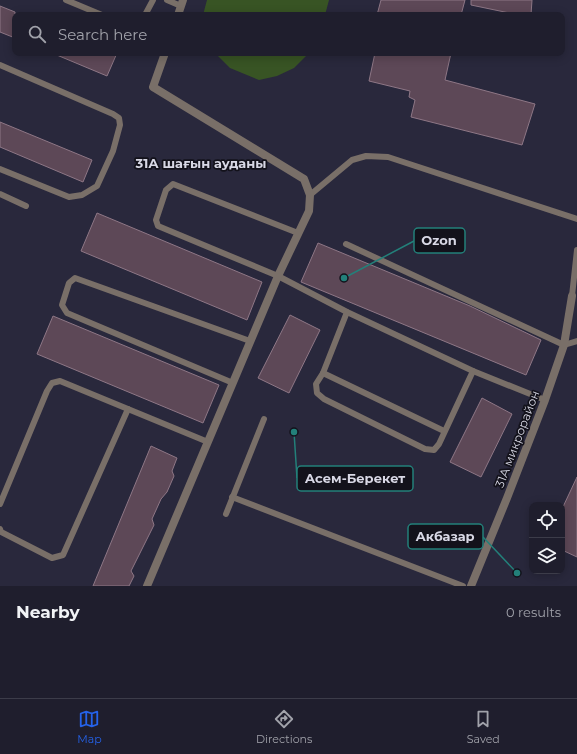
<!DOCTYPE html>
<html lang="en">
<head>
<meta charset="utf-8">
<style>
  :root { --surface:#1f1e2d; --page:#2c2b39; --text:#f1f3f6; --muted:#a1a2aa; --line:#3c3c49; --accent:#2563eb }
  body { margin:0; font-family:Montserrat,sans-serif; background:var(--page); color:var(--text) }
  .controls { position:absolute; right:12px; bottom:12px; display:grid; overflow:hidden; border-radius:8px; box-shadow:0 2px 10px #0003 }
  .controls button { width:36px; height:36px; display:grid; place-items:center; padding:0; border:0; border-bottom:1px solid var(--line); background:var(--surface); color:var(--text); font:20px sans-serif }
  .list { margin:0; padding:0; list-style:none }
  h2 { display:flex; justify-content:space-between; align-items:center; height:52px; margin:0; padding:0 16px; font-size:17px }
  h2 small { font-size:13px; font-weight:400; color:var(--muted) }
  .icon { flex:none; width:22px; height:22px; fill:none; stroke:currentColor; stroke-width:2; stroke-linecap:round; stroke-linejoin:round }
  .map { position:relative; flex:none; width:577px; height:586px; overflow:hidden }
  .search { position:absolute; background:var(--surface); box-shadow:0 2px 10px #0003; left:12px; right:12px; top:12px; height:44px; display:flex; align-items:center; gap:10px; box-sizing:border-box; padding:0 14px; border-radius:8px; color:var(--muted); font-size:15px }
  .sheet { height:112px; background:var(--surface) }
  nav { display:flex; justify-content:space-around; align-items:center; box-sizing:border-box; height:56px; border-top:1px solid var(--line); background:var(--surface); font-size:11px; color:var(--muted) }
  nav a { display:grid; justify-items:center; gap:2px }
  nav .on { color:var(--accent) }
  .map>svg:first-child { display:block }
  .green { fill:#385424 }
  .building { fill:#5d4857; stroke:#8e7786 }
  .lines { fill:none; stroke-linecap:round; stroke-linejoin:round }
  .lane { stroke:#796f68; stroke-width:6 }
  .street { stroke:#796f68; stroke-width:8 }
  .labels { text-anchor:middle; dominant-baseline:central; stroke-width:3.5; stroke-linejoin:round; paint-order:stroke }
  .street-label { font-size:12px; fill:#d8d8e5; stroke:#13121b }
  .neighbourhood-label { font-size:13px; font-weight:bold; fill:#d8d8e5; stroke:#13121b }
  .leader { fill:none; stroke:#23807a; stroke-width:1.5 }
  .callout-dot { fill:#23807a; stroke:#13121b; stroke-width:1.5 }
  .callout { fill:#13121b; stroke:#23807a; stroke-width:1.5 }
  .callout-label { font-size:13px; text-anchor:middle; font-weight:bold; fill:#d8d8e5 }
</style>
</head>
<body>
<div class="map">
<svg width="577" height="586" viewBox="0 0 577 586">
  <rect width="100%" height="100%" fill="#29283c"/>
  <g class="green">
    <polygon points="207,0 329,0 325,15 203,15"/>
    <polygon points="215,53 309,53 294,68 277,76 259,80 230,68"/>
  </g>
  <g class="building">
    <polygon points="381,0 465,0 461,15 377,15"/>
    <polygon points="471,0 532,0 531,15 519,15 471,5"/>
    <polygon points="0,6 15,12 15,38 0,32"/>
    <polygon points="52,53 117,53 107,76"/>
    <polygon points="375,53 451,53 445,80 535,104 522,145 411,117 415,100 409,97 410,91 369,81"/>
    <polygon points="0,122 92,160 83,182 0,147"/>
    <polygon points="97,213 262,282 247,320 81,251"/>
    <polygon points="318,243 470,306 541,340 526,375 301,282"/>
    <polygon points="290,315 320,330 289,393 258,378"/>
    <polygon points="53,316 219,385 203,423 37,354"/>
    <polygon points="482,398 512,414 481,477 450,462"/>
    <polygon points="151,446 177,458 172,471 174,476 167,492 161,499 152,519 154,525 131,571 134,576 129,586 93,586"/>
    <polygon points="577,477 577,557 562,550 562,509"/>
  </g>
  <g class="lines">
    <g class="lane">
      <polyline points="66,0 102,15"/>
      <polyline points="167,0 181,6"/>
      <polyline points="145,15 153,0"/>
      <polyline points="0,65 113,114 119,118 120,125 113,151 97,186 82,195 69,197 0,169"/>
      <polyline points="0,194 26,206"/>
      <polyline points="310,195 352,160 366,156 388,157 577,219"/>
      <polyline points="298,233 173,184 166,190 156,220 158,226 278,276 347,312 473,371 545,400"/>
      <polyline points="346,244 564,345 577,341"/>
      <polyline points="572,296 577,250"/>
      <polyline points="347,312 323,373 316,384 317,393 324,399 425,449 434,450 439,444 473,371"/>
      <polyline points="323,373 444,431"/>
      <polyline points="233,383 67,313 62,305 69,283 75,278 250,341"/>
      <polyline points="232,497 463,586"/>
      <polyline points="0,504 47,391 52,383 60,381 208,442"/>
      <polyline points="226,514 264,419"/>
      <polyline points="0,529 1,532 52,558 63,555 128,409"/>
    </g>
    <g class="street">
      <polyline points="178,15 183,0"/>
      <polyline points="147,586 278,276 309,211 310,195 304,179 153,87 165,53"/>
      <polyline points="471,586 507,498 545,400 564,345 572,296"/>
    </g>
  </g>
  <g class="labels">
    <g class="street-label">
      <text transform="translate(517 439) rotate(-69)">31А микрорайон</text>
    </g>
    <g class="neighbourhood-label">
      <text x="201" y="163">31А шағын ауданы</text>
    </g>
  </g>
  <path class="leader" d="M344 278L414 241M294 432L297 478M517 573L483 537"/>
  <g class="callout-dot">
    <circle cx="344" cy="278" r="4"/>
    <circle cx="294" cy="432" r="4"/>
    <circle cx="517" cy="573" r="4"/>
  </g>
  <g class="callout">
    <rect x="414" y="228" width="51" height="25" rx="4"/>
    <rect x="297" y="466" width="116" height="25" rx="4"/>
    <rect x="408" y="524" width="75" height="25" rx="4"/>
  </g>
  <g class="callout-label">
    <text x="439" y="245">Ozon</text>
    <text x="355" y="483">Асем-Берекет</text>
    <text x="445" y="541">Акбазар</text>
  </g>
</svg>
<div class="controls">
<button><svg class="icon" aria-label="locate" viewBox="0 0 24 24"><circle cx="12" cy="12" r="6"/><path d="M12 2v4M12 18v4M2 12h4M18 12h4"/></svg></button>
<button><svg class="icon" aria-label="layers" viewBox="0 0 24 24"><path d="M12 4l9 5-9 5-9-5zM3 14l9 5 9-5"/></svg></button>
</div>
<div class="search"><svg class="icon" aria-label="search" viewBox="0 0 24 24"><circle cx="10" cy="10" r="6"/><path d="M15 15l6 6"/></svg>Search here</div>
</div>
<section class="sheet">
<h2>Nearby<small>0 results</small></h2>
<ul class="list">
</ul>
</section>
<nav>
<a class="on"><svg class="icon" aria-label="map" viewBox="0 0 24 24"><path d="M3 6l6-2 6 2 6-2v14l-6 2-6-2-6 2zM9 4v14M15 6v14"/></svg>Map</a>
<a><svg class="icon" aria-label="directions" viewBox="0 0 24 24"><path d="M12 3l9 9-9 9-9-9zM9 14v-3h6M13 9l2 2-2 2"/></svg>Directions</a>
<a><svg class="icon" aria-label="saved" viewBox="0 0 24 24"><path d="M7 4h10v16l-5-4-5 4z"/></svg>Saved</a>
</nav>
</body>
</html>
